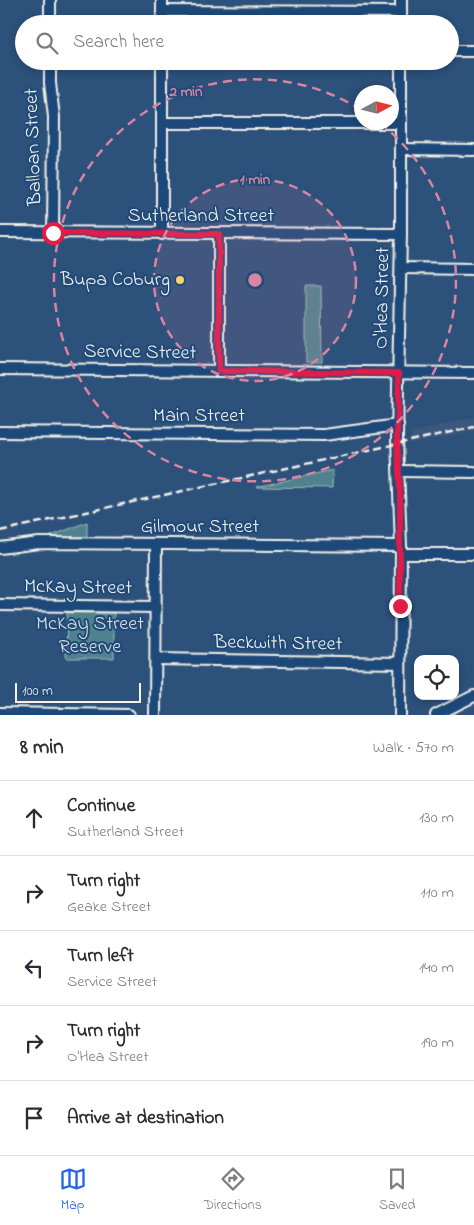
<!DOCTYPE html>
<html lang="en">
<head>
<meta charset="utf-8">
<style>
  :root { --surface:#fff; --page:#f7f7f7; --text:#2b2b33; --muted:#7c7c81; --line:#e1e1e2; --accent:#2563eb }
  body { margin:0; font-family:"Indie Flower",sans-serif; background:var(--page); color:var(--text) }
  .controls { position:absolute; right:15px; bottom:15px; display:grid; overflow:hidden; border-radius:10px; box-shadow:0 2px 8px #0003 }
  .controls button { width:45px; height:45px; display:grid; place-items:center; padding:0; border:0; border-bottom:1px solid var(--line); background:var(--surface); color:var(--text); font:25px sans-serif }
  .compass { position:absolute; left:354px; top:85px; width:45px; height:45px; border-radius:50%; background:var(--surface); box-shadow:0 2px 8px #0003; rotate:83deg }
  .scale { position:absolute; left:15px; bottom:12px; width:126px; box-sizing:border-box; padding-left:5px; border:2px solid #f4f1e8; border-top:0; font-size:14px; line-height:18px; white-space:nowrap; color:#f4f1e8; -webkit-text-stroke:4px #1f4a7a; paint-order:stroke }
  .stop { position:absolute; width:15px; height:15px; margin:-11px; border:4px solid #e11d48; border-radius:50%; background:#fff }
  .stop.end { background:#e11d48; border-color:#fff; box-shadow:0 1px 5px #0008 }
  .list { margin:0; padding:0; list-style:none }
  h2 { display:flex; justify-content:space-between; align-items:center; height:65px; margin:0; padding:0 20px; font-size:21px }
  h2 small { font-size:16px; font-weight:400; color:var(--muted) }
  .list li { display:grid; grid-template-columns:32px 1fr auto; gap:15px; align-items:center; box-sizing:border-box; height:75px; padding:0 20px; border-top:1px solid var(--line) }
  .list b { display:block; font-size:19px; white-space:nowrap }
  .list p { margin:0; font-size:16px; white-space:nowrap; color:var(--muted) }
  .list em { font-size:16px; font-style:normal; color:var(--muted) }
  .icon { flex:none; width:28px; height:28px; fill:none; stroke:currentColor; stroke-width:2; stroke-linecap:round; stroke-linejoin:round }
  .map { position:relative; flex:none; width:474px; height:715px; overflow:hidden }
  .search { position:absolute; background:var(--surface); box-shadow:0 2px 8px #0003; left:15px; right:15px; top:15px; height:55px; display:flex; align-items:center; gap:12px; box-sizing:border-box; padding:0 18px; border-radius:28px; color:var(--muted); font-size:19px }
  .sheet { height:440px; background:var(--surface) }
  nav { display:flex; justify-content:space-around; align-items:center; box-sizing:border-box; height:70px; border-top:1px solid var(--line); background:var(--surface); font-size:14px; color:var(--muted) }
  nav a { display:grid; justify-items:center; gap:2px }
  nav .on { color:var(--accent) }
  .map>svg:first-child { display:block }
  .built { fill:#3b597c }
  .green { fill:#4f828e; stroke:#a2babb }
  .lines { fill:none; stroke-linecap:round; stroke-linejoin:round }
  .minor-casing { stroke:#f4f1e8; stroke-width:14 }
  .minor { stroke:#1f4a7a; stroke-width:10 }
  .rail { stroke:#f4f1e8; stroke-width:2.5; stroke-dasharray:8 4; stroke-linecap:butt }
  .route { stroke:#e11d48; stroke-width:6 }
  .ring { fill:none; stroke:#db84a2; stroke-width:2.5; stroke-dasharray:9 6 }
  .poi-dot { fill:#ffd166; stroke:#1f4a7a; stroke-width:2 }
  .labels { text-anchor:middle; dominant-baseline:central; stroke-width:4; stroke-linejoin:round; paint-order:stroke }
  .street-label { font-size:20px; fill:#f4f1e8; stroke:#1f4a7a }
  .poi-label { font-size:20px; fill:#f4f1e8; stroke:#1f4a7a; text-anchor:end }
  .park-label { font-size:20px; fill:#dbe0da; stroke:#1f4a7a }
  .centre { fill:#db84a2; stroke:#1f4a7a; stroke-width:2.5 }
  .ring-label { font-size:15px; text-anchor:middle; font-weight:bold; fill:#db84a2; stroke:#1f4a7a; stroke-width:4; stroke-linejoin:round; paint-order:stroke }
</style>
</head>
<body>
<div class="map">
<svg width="474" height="715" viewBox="0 0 474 715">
  <rect width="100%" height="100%" fill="#2c517b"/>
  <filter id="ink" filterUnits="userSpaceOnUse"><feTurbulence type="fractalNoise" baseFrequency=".02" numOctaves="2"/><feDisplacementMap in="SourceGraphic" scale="10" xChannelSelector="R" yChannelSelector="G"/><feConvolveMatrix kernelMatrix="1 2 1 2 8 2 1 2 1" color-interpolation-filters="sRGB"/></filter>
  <g filter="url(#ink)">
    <polygon class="built" points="474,417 474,431 411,444 411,433"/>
    <g class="green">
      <polygon points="306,286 321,286 322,362 306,362"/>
      <polygon points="333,470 332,488 256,487"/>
      <polygon points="87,522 87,537 46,538"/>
      <polygon points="67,613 114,613 114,658 66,658"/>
    </g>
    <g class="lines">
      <g class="minor-casing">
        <g id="minor">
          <polyline points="162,11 401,12"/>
          <polyline points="50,24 50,0"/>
          <polyline points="162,24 162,0"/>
          <polyline points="401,24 401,0"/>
          <polyline points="450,51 474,51"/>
          <polyline points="50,61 50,83 54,117 53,233"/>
          <polyline points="162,123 401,123"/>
          <polyline points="401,149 474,150"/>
          <polyline points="0,232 401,234"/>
          <polyline points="162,234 162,61"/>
          <polyline points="219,234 219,371"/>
          <polyline points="401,268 474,269"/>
          <polyline points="0,369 474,373"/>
          <polyline points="0,432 324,435 398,425"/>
          <polyline points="400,471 474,472"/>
          <polyline points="0,548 39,543 401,546"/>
          <polyline points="401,554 474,554"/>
          <polyline points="0,605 155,607"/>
          <polyline points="156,659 400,663"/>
          <polyline points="0,713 129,715"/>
          <polyline points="155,715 156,544"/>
          <polyline points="400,715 401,546 397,439 401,234 401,61"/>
          <polyline points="436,715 474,696"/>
        </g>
      </g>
      <use href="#minor" class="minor"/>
      <polyline class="rail" points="0,531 474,427"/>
    </g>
  </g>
  <g class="lines" filter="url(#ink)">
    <polyline class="route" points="53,233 219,234 219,371 399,373 397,438 400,490 400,606"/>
  </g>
  <circle cx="255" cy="280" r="101" fill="#db84a2" fill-opacity=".12"/>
  <g class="ring">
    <circle cx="255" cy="280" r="101"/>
    <path d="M380 123A201 201 0 1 1 360 109"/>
  </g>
  <circle class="poi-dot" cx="180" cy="280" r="5"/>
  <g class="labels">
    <g class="street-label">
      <text transform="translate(34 147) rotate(-92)">Balloan Street</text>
      <text x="201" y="216">Sutherland Street</text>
      <text transform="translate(383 298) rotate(-89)">O'Hea Street</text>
      <text transform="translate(140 353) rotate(1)">Service Street</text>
      <text x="199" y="416">Main Street</text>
      <text x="200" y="527">Gilmour Street</text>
      <text transform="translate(78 588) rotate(1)">McKay Street</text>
      <text transform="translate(278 644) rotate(1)">Beckwith Street</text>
    </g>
    <g class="poi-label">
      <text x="170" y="280">Bupa Coburg</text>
    </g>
    <g class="park-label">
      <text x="90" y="624">McKay Street<tspan x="90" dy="23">Reserve</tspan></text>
    </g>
  </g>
  <circle cx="255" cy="280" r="8" class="centre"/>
  <g class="ring-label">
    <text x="186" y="96">2 min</text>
    <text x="255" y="184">1 min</text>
  </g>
</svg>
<div class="controls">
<button><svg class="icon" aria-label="locate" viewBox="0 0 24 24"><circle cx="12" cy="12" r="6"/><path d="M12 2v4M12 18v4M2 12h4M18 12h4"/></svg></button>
</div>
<svg class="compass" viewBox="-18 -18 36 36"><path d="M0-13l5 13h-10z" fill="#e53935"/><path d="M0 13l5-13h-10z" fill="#7c7c81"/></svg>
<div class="scale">100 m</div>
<div class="stop" style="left:53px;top:233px"></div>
<div class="stop end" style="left:400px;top:606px"></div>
<div class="search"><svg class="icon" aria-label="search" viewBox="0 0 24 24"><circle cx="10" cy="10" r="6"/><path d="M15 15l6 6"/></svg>Search here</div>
</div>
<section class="sheet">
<h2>8 min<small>Walk · 570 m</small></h2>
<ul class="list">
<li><svg class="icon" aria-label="ahead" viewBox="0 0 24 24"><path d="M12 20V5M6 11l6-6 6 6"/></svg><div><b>Continue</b><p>Sutherland Street</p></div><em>130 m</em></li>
<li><svg class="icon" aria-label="right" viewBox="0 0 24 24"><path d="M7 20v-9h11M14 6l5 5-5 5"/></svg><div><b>Turn right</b><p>Geake Street</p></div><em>110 m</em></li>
<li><svg class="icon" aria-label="left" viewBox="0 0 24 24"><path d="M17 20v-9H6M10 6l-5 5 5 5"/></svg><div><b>Turn left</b><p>Service Street</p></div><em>140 m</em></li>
<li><svg class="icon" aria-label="right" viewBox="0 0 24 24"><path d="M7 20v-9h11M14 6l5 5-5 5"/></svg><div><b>Turn right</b><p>O'Hea Street</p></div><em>190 m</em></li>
<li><svg class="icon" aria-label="arrive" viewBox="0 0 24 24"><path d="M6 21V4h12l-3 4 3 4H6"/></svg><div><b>Arrive at destination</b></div></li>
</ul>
</section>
<nav>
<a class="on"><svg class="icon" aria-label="map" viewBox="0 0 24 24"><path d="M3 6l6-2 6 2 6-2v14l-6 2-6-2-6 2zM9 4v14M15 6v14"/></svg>Map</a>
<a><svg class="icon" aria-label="directions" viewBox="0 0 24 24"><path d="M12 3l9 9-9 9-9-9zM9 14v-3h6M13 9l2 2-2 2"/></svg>Directions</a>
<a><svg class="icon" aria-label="saved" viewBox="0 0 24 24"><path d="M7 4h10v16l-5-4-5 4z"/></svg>Saved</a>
</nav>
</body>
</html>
